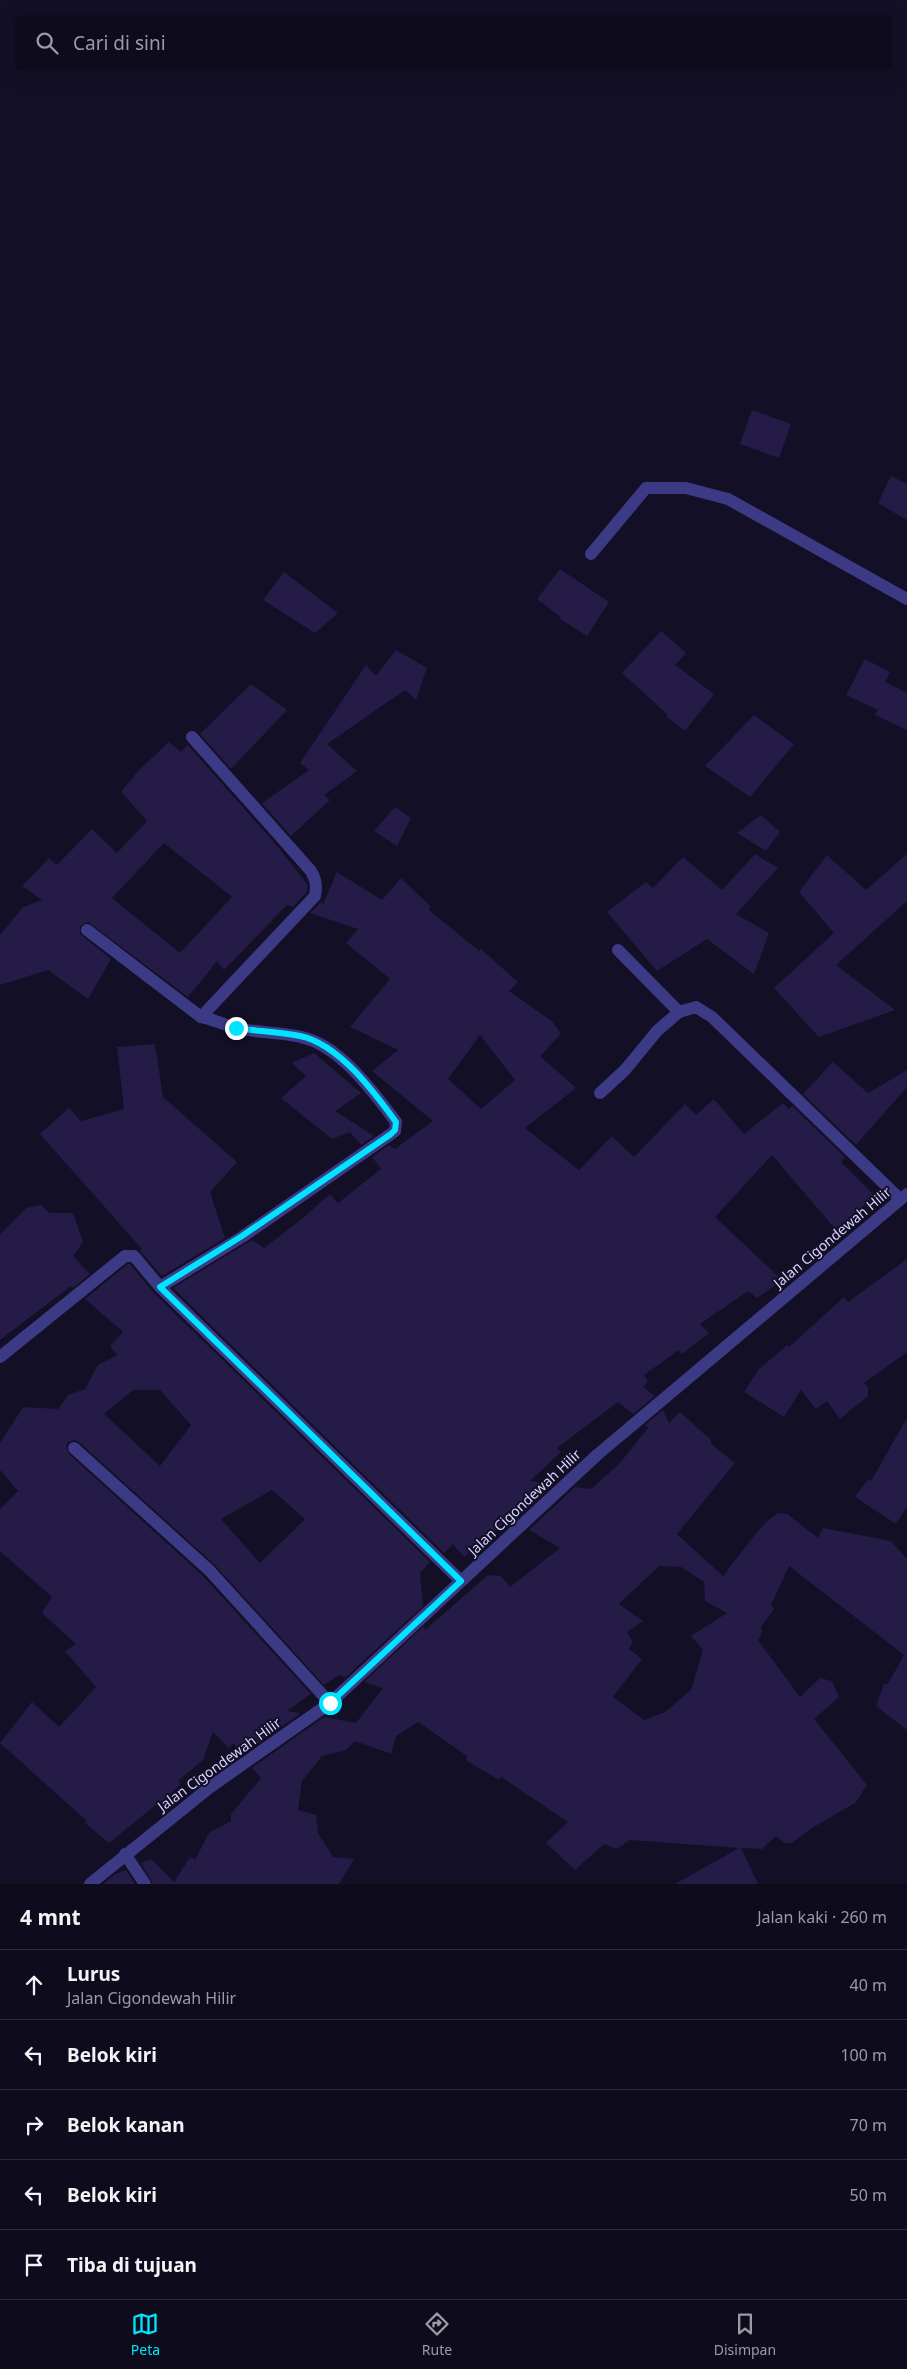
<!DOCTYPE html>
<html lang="id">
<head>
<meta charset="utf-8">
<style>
  :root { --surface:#0e0b1c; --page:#1c1929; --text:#f1f3f6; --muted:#9b9ba3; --line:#2e2b3b; --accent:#00e5ff }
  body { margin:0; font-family:"Noto Sans",sans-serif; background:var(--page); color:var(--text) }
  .stop { position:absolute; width:15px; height:15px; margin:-11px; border:4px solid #00e5ff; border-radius:50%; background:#fff }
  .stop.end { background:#00e5ff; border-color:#fff; box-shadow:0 1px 5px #0008 }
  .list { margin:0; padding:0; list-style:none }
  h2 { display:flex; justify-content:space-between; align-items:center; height:65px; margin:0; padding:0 20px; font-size:21px }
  h2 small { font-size:16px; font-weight:400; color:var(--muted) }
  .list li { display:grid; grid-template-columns:32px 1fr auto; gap:15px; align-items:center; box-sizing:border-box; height:70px; padding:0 20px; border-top:1px solid var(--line) }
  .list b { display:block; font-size:19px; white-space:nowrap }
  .list p { margin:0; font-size:16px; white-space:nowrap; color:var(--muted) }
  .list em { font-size:16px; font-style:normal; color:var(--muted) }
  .icon { flex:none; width:28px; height:28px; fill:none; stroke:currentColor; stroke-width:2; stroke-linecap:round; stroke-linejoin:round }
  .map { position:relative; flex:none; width:907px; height:1884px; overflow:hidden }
  .search { position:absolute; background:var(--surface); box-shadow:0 5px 20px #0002; left:15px; right:15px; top:15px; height:55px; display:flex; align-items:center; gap:12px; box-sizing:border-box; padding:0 18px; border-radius:5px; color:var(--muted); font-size:19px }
  .sheet { height:415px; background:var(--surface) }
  nav { display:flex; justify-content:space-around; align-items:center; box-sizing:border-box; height:70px; border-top:1px solid var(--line); background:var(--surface); font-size:14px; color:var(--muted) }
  nav a { display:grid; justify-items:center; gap:2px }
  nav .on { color:var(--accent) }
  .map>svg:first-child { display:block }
  .building { fill:#241b47; fill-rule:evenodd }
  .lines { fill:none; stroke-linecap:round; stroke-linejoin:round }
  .minor { stroke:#3d3a85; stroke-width:12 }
  .route { stroke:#00e5ff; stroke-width:6 }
  .labels { text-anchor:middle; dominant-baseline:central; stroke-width:4; stroke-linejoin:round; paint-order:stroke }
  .street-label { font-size:14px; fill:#d9d4ff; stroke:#130f26 }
</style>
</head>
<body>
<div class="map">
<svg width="907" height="1884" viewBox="0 0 907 1884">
  <rect width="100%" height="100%" fill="#130f26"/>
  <g class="building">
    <polygon points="752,410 791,424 779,458 740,444"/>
    <polygon points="891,476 907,484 907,520 878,503"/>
    <polygon points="560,569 609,602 587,636 560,619 561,617 537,599"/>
    <polygon points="284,572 338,613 315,633 263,600"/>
    <polygon points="661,631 686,653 675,665 714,694 685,731 666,716 668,715 622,673"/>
    <polygon points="396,650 427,668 416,700 405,690 327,744 357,771 324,795 330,800 291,836 262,803 309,770 300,763 366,665 376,676"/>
    <polygon points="865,659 890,672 885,682 907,693 907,730 875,715 878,710 846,695"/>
    <polygon points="251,684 287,710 231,769 200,734"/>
    <polygon points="754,715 794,744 750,797 705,766"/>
    <path d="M169 742 181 752 188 745 278 847 308 885 307 892 293 907 287 905 224 970 217 961 214 965H212V968L188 997 88 922 80 926V934L111 959 88 999 48 970 0 985V935L23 907 42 900 22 886 49 858 57 865 92 829 117 853 147 821 121 792 139 770ZM164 843 232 897 180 953 112 898Z"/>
    <polygon points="395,807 411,818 397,846 374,831"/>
    <polygon points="761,815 780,832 766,851 737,833"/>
    <polygon points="755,854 778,868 736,914 769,933 754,974 707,939 657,971 607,912 646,882 653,888 683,857 722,890"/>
    <polygon points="907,854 907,901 836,965 895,1010 819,1037 774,988 834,933 799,892 827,855 866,890"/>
    <path d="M337 872 382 900 401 878 431 907 429 910 479 951 481 949 518 982 509 991 552 1021 561 1034 540 1056 576 1088 525 1128 579 1170 612 1136 634 1157 685 1104 696 1115 714 1099 744 1134 783 1103 789 1109 792 1106 845 1157 841 1162 875 1196 836 1230 772 1155 715 1217 782 1280 757 1298 748 1291 700 1324 709 1333 682 1354 679 1350 644 1375 648 1382 643 1387 655 1396 633 1414 618 1402 557 1448 561 1452 530 1481 554 1484 514 1521 510 1518 464 1557 453 1544 444 1553 173 1288 252 1240 264 1248 303 1218 330 1194 338 1203 381 1169 372 1157 389 1145 395 1149 433 1121 372 1071 398 1050 350 1027 390 979 346 943 358 929 310 913 321 902 323 904ZM480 1035 515 1080 481 1109 448 1079Z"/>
    <polygon points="155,1044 163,1097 237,1162 210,1192 225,1238 162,1276 140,1251 142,1249 40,1134 69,1108 81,1121 124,1109 117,1047"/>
    <polygon points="314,1053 361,1093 335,1111 374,1136 361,1145 350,1132 332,1139 281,1098 306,1076 292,1063"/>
    <polygon points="833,1062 868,1093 907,1070 907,1087 856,1145 803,1094"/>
    <polygon points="41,1205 50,1213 73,1213 83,1242 73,1256 90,1274 73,1288 71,1286 0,1340 0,1234 26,1208"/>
    <polygon points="907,1259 907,1352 864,1383 868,1387 868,1396 840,1419 827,1401 816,1409 801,1390 784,1417 744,1392 759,1369 787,1345 789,1347 844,1297 848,1302"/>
    <path d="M128 1264H130L154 1293 430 1562 420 1573 423 1606 346 1677 339 1675 324 1685 214 1564 79 1442 75 1440 68 1442 66 1447 69 1454 203 1576 311 1694 287 1711 301 1713 242 1755 233 1743 229 1748 213 1732 203 1760 178 1781 181 1783 163 1801 162 1800 109 1843 85 1823 86 1820 0 1743 32 1702 59 1727 96 1687 65 1651 76 1644 42 1613 52 1597 0 1551V1509L18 1491 0 1470V1443L23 1407 58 1409 68 1395 85 1389 98 1365 117 1355 110 1346 123 1332 85 1299ZM133 1390H160L191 1425 160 1466 104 1414ZM272 1490 305 1519 260 1563 221 1519Z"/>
    <path d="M663 1410 669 1423 680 1412 711 1440V1444L735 1463 677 1534 723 1576 753 1537 766 1522 778 1513 787 1514 818 1538 823 1528 891 1541 907 1559V1730L876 1706 884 1684H888L904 1655 789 1566 771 1605 774 1609 761 1627 762 1633 758 1640 800 1697 820 1678 832 1681 839 1697 814 1719 867 1785 855 1803 812 1828 792 1843H785L776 1836 762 1849 741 1848 758 1884H675L739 1848 630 1840 617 1849 604 1844 575 1870 546 1843 568 1822 501 1777 499 1780 467 1761V1756L418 1722 396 1736 391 1754 355 1741 346 1750 322 1756 302 1781 298 1810 316 1815 318 1833 333 1857 354 1859 339 1884H153L141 1863 151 1859 174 1882 190 1857 195 1860 209 1833 231 1821V1814L261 1778 252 1768 324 1717 356 1723 383 1688 364 1682 424 1626 425 1630 488 1575 501 1576 510 1587 560 1548 529 1530 575 1487 591 1489 620 1463 648 1428 645 1425ZM659 1566 681 1567 704 1582 705 1601 727 1613 691 1636 703 1650 691 1690 665 1712 644 1720 613 1697 642 1659 629 1649 633 1642 627 1632 643 1621 619 1604Z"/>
    <polygon points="907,1418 907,1507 896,1524 855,1497 868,1479 871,1481"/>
    <polygon points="126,1870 135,1884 103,1884 115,1874"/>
  </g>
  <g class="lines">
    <g class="minor">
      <polyline points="591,554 646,488 686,488 728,499 907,599"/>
      <path d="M192 737 311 871C316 880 317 886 315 896L201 1017"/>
      <path d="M87 930 201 1017C213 1019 224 1025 237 1028 258 1033 280 1032 301 1037 340 1045 373 1092 396 1122L395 1131 391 1134 242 1237 160 1287"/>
      <polyline points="618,950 679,1012"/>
      <polyline points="600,1093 625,1070 657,1031 679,1012 696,1007 712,1017 900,1199"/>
      <polyline points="0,1357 125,1256 134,1256 160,1287 461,1581"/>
      <polyline points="74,1448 209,1570 330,1703"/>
      <polyline points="125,1854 145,1884"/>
      <polyline points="90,1884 209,1788 330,1703 597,1455 907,1194"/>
    </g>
  </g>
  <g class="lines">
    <path class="route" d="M236 1028C257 1031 279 1032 300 1036 339 1044 374 1092 396 1122L395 1130 391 1134 242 1236 160 1287 461 1581 330 1703"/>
  </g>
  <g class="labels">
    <g class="street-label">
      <text transform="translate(832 1237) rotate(-40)">Jalan Cigondewah Hilir</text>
      <text transform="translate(524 1502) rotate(-43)">Jalan Cigondewah Hilir</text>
      <text transform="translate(219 1764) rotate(-36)">Jalan Cigondewah Hilir</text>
    </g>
  </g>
</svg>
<div class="stop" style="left:330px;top:1703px"></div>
<div class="stop end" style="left:236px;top:1028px"></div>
<div class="search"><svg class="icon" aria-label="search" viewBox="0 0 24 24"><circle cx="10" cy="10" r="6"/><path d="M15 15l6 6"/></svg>Cari di sini</div>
</div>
<section class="sheet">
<h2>4 mnt<small>Jalan kaki · 260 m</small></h2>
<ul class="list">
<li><svg class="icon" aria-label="ahead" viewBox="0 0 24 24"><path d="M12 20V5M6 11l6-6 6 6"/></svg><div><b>Lurus</b><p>Jalan Cigondewah Hilir</p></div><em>40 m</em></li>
<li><svg class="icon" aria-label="left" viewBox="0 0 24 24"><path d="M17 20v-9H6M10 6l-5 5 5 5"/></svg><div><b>Belok kiri</b></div><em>100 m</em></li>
<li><svg class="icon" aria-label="right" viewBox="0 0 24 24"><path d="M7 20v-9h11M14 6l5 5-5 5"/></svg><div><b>Belok kanan</b></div><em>70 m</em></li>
<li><svg class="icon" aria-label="left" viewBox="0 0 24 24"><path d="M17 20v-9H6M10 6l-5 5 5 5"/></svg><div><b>Belok kiri</b></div><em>50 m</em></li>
<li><svg class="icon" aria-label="arrive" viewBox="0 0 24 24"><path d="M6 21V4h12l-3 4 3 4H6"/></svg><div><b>Tiba di tujuan</b></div></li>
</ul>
</section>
<nav>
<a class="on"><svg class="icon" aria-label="map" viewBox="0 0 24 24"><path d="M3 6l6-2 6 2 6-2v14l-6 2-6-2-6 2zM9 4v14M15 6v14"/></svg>Peta</a>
<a><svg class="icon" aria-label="directions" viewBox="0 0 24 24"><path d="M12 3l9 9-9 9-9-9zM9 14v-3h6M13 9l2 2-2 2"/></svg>Rute</a>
<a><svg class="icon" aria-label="saved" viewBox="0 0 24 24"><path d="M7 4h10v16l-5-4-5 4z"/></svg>Disimpan</a>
</nav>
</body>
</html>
